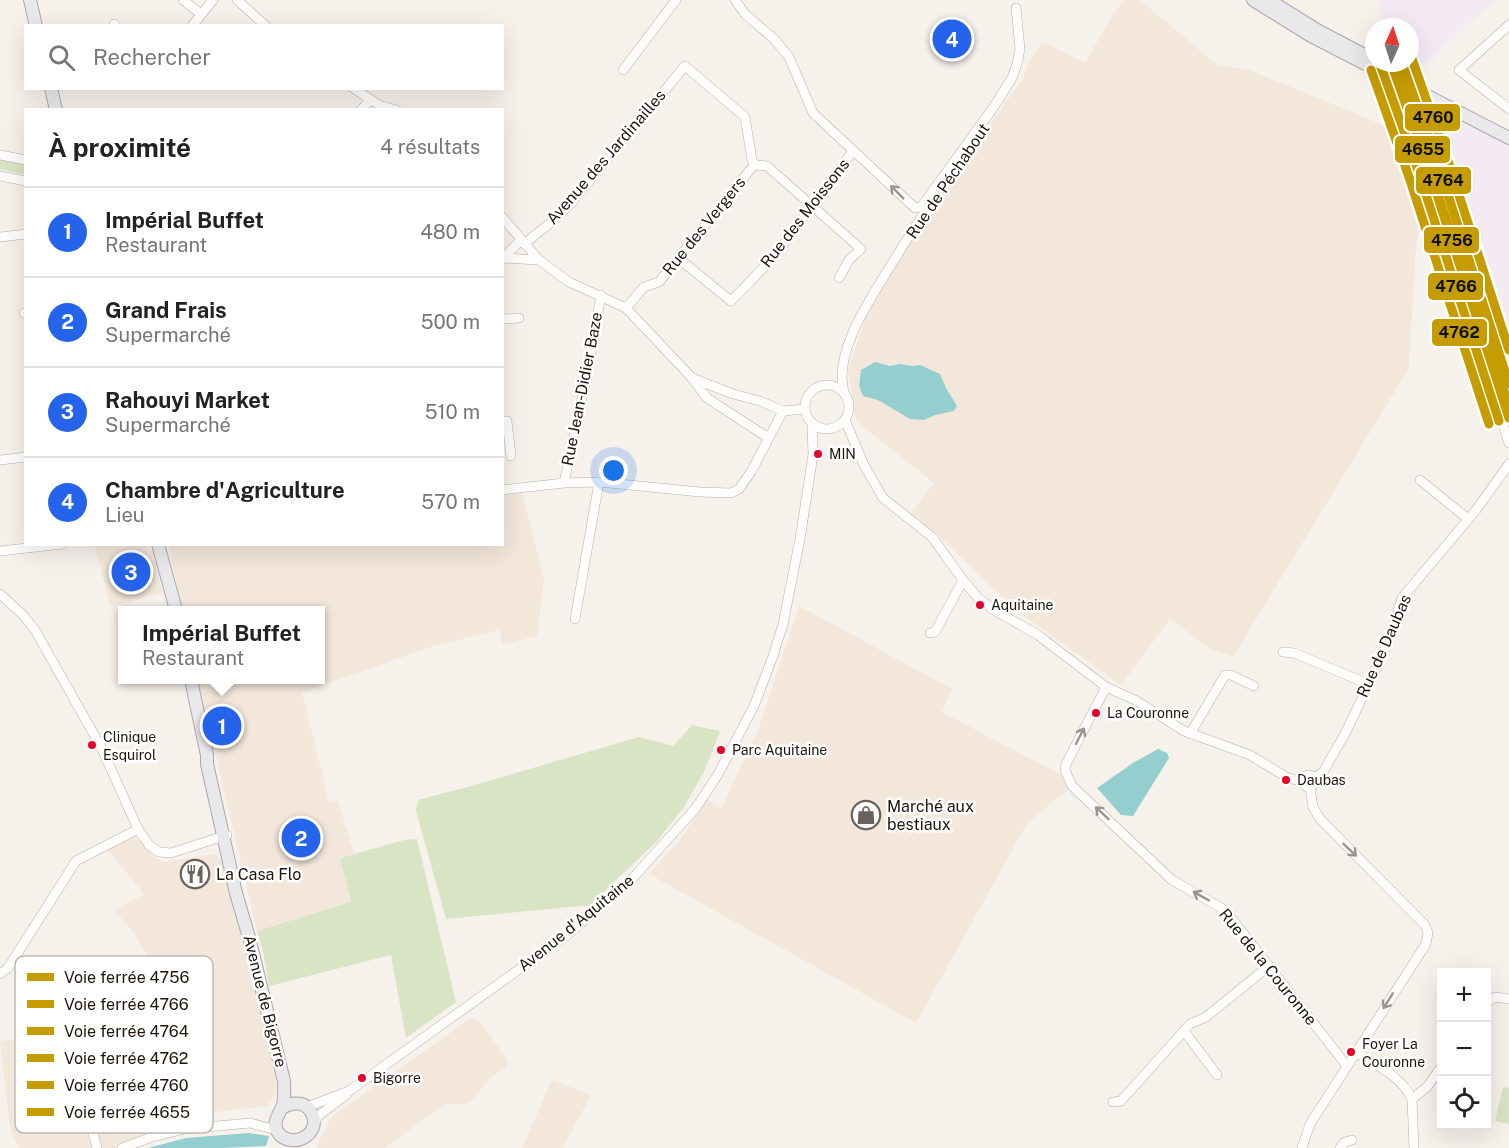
<!DOCTYPE html>
<html lang="fr">
<head>
<meta charset="utf-8">
<style>
  :root { --surface:#fff; --page:#f2f2f2; --text:#222; --muted:#767676; --line:#e0e0e0; --accent:#2563eb }
  body { margin:0; font-family:"Public Sans",sans-serif; background:var(--page); color:var(--text) }
  .controls { position:absolute; right:18px; bottom:18px; display:grid; overflow:hidden; border-radius:0px; box-shadow:0 6px 24px #0002 }
  .controls button { width:54px; height:54px; display:grid; place-items:center; padding:0; border:0; border-bottom:2px solid var(--line); background:var(--surface); color:var(--text); font:30px sans-serif }
  .compass { position:absolute; left:1365px; top:18px; width:54px; height:54px; border-radius:50%; background:var(--surface); box-shadow:0 6px 24px #0002; rotate:3deg }
  .you { position:absolute; left:614px; top:471px; width:21px; height:21px; margin:-15px; border:4px solid #fff; border-radius:50%; background:#1a73e8; box-shadow:0 0 0 9px #1a73e833 }
  .badge { display:grid; place-items:center; width:39px; height:39px; border-radius:50%; background:var(--accent); color:#fff; font-size:20px; font-weight:700 }
  .pin { position:absolute; translate:-50% -50%; border:3px solid #fff; box-shadow:0 2px 6px #0006 }
  .popup { position:absolute; left:118px; top:606px; width:207px; height:78px; box-sizing:border-box; display:grid; place-content:center; border-radius:0px; background:var(--surface); filter:drop-shadow(0 2px 4px #0005); font-size:20px; white-space:nowrap; color:var(--muted) }
  .popup b { font-size:22px; color:var(--text) }
  .popup::after { content:''; position:absolute; left:50%; top:100%; margin-left:-12px; border:12px solid transparent; border-top-color:var(--surface) }
  .list { margin:0; padding:0; list-style:none }
  h2 { display:flex; justify-content:space-between; align-items:center; height:78px; margin:0; padding:0 24px; font-size:26px }
  h2 small { font-size:20px; font-weight:400; color:var(--muted) }
  .list li { display:grid; grid-template-columns:39px 1fr auto; gap:18px; align-items:center; box-sizing:border-box; height:90px; padding:0 24px; border-top:2px solid var(--line) }
  .list b { display:block; font-size:22px; white-space:nowrap }
  .list p { margin:0; font-size:20px; white-space:nowrap; color:var(--muted) }
  .list em { font-size:20px; font-style:normal; color:var(--muted) }
  .icon { flex:none; width:33px; height:33px; fill:none; stroke:currentColor; stroke-width:2; stroke-linecap:round; stroke-linejoin:round }
  .map { position:relative; flex:none; width:1509px; height:1148px; overflow:hidden }
  .search { position:absolute; background:var(--surface); box-shadow:0 6px 24px #0002; left:24px; top:24px; width:480px; height:66px; display:flex; align-items:center; gap:15px; box-sizing:border-box; padding:0 21px; border-radius:0px; color:var(--muted); font-size:22px }
  .panel { position:absolute; background:var(--surface); box-shadow:0 6px 24px #0002; left:24px; top:108px; width:480px; height:438px; border-radius:0px }
  .map>svg:first-child { display:block }
  .commercial { fill:#f3e7db }
  .industrial { fill:#f3eaf3 }
  .green { fill:#d8e4c4 }
  .water { fill:#95cece }
  .lines { fill:none; stroke-linecap:round; stroke-linejoin:round }
  .minor-casing { stroke:#b7afa8; stroke-width:10 }
  .major-casing { stroke:#aba6ab; stroke-width:14 }
  .minor { stroke:#fefdfc; stroke-width:9 }
  .major { stroke:#e9e8eb; stroke-width:12 }
  .rail-1-casing { stroke:#fff; stroke-width:14 }
  .rail-2-casing { stroke:#fff; stroke-width:14 }
  .rail-3-casing { stroke:#fff; stroke-width:14 }
  .rail-4-casing { stroke:#fff; stroke-width:14 }
  .rail-5-casing { stroke:#fff; stroke-width:14 }
  .rail-6-casing { stroke:#fff; stroke-width:14 }
  .rail-1 { stroke:#c59c01; stroke-width:9 }
  .rail-2 { stroke:#c59c01; stroke-width:9 }
  .rail-3 { stroke:#c59c01; stroke-width:9 }
  .rail-4 { stroke:#c59c01; stroke-width:9 }
  .rail-5 { stroke:#c59c01; stroke-width:9 }
  .rail-6 { stroke:#c59c01; stroke-width:9 }
  .oneway { stroke:#999590 }
  .bus-dot { fill:#e4002b; stroke:#fff; stroke-width:2 }
  .labels { text-anchor:middle; dominant-baseline:central; stroke-width:5; stroke-linejoin:round; paint-order:stroke }
  .bus-label { font-size:14px; fill:#1e150c; stroke:#fff; text-anchor:start }
  .street-label { font-size:16px; fill:#1e150c; stroke:#fff }
  .poi-label { font-size:16px; fill:#1e150c; stroke:#fff; text-anchor:start }
  .key { fill:#fff; stroke:#bcb9b6; stroke-width:1.5 }
  .key-label { font-size:16px; fill:#1e150c }
  .line-badge { stroke:#fff; stroke-width:2 }
  .pale-badge-label { font-size:16px; text-anchor:middle; font-weight:bold; fill:#111 }
</style>
</head>
<body>
<div class="map">
<svg width="1509" height="1148" viewBox="0 0 1509 1148">
  <rect width="100%" height="100%" fill="#f7f1ec"/>
  <g class="commercial">
    <polygon points="1125,0 1140,0 1216,64 1249,70 1396,130 1409,127 1429,188 1416,245 1409,368 1233,657 1210,649 1170,619 1121,685 1017,611 938,535 910,514 934,483 856,421 848,370 866,316 887,280 926,215 1023,78 1028,64 1042,42 1085,63 1113,14"/>
    <polygon points="522,493 544,579 537,636 503,645 499,630 427,648 302,693 329,802 337,799 354,853 340,858 351,902 257,931 198,680 321,680 321,610 182,610 169,549 170,544 502,544 503,495"/>
    <polygon points="107,544 146,545 152,551 163,593 110,606 95,546"/>
    <polygon points="799,606 952,689 942,712 1060,774 1069,789 1028,822 916,1023 649,874 679,841 707,799 721,809 758,730"/>
    <polygon points="134,837 137,838 156,858 164,862 213,854 224,863 231,897 275,1071 276,1095 268,1106 180,1116 166,1120 170,1132 122,1148 19,1148 10,1128 0,1041 173,1025 158,975 134,933 114,910 144,894 107,849"/>
    <polygon points="471,1018 480,1022 506,1058 508,1065 505,1069 492,1076 469,1103 455,1105 447,1103 384,1148 316,1148 330,1119 340,1111"/>
    <polygon points="552,1080 591,1095 563,1148 522,1148"/>
  </g>
  <g class="industrial">
    <polygon points="1377,0 1495,0 1415,73 1399,66 1398,63 1410,63 1410,27 1386,27"/>
    <polygon points="1409,96 1509,146 1509,396 1441,189"/>
  </g>
  <g class="green">
    <polygon points="0,158 25,162 25,175 0,169"/>
    <polygon points="692,725 720,731 705,770 684,807 657,841 590,905 446,919 416,811 418,800 468,787 639,737 673,746"/>
    <polygon points="417,839 456,1002 406,1038 391,955 269,986 263,951 257,931 351,902 340,858 404,840"/>
    <polygon points="1503,1087 1509,1088 1509,1124 1495,1121"/>
  </g>
  <g class="water">
    <polygon points="875,362 890,366 900,364 912,366 920,365 940,374 946,388 957,406 954,411 935,415 924,420 910,419 878,400 863,396 859,386 861,370"/>
    <polygon points="1158,749 1167,753 1169,758 1133,816 1121,815 1097,788 1133,763"/>
    <polygon points="192,999 195,1007 178,1017 173,1003"/>
    <polygon points="248,1133 269,1136 266,1146 222,1148 148,1148 186,1138"/>
  </g>
  <g class="lines">
    <g class="minor-casing">
      <g id="minor">
        <polyline points="183,0 201,14"/>
        <polyline points="237,0 266,26"/>
        <polyline points="735,0 745,14 774,39 789,57 813,113 915,208 922,206 993,108 1012,78 1017,64 1020,49 1016,8"/>
        <polyline points="114,24 116,26"/>
        <polyline points="1509,25 1459,70 1509,109"/>
        <polyline points="192,26 213,0"/>
        <polyline points="623,70 676,0"/>
        <polyline points="353,88 379,105 396,110"/>
        <polyline points="361,110 370,100"/>
        <polyline points="0,155 26,160"/>
        <polyline points="0,176 26,181"/>
        <polyline points="502,217 539,260 569,282 626,308 692,378 733,394 760,401 783,411 805,409"/>
        <polyline points="1433,219 1438,226 1509,443"/>
        <polyline points="0,237 26,234"/>
        <polyline points="524,244 554,220 571,203 685,66 745,117 752,160 754,165 767,166 861,249 849,260 839,278"/>
        <polyline points="502,258 539,260"/>
        <polyline points="503,258 521,240"/>
        <polyline points="678,258 731,301 774,257 853,151"/>
        <polyline points="626,308 644,287 659,282 754,165"/>
        <polyline points="24,313 26,314"/>
        <polyline points="502,319 519,318"/>
        <polyline points="692,378 707,398 764,435"/>
        <circle cx="827" cy="407" r="22"/>
        <path d="M844 392C833 352 871 298 891 265 904 244 917 223 931 203"/>
        <polyline points="845,420 864,465 883,498 932,537 963,580 979,599 994,610 1038,635 1106,687 1135,700 1184,731 1250,755 1288,778 1303,782"/>
        <polyline points="502,421 507,421 511,456"/>
        <polyline points="0,460 26,457"/>
        <polyline points="1420,480 1468,519"/>
        <polyline points="564,483 587,375 601,295"/>
        <polyline points="502,490 564,483 599,482 700,492 731,493 739,489 751,472 783,411"/>
        <polyline points="0,551 62,544"/>
        <polyline points="0,594 23,615 35,630 101,747 138,829 149,845 159,852 171,853 227,835"/>
        <polyline points="575,619 599,482"/>
        <polyline points="930,633 935,632 963,580"/>
        <polyline points="1283,652 1294,653 1368,684"/>
        <polyline points="1106,687 1066,764 1065,770 1072,786 1172,880 1225,910 1347,1066"/>
        <polyline points="1190,734 1225,675 1231,675 1254,686"/>
        <circle cx="1309" cy="781" r="6"/>
        <polyline points="1315,778 1323,772 1346,732 1388,643 1402,598 1476,510 1509,464"/>
        <polyline points="0,974 8,968 76,861 138,829"/>
        <polyline points="1486,1003 1495,997 1509,999"/>
        <polyline points="1184,1031 1217,1075"/>
        <path d="M1356 1052C1375 1064 1403 1078 1412 1099L1414 1148"/>
        <polyline points="76,1071 97,1148"/>
        <polyline points="1412,1099 1427,1087 1442,1066"/>
        <polyline points="1113,1102 1121,1101 1190,1024 1206,1017 1269,966"/>
        <polyline points="307,1107 349,1091 567,935 631,880 695,809 717,776 754,706 773,656 783,624 800,539 813,455 812,423"/>
        <polyline points="314,1124 318,1116 346,1095"/>
        <polyline points="122,1148 152,1137 185,1129 250,1123 277,1130"/>
        <polyline points="1302,1148 1310,1124 1426,944 1428,933 1425,925 1320,819 1313,807 1310,788"/>
        <polyline points="1340,1148 1345,1142 1352,1140"/>
      </g>
    </g>
    <g class="major-casing">
      <g id="major">
        <polyline points="30,0 36,26"/>
        <polyline points="1253,0 1311,36 1509,138"/>
        <polyline points="1269,0 1317,30 1374,60"/>
        <polyline points="51,88 56,110"/>
        <polyline points="158,544 176,610"/>
        <path d="M191 680 207 755V764L236 893 250 941 284 1081C284 1088 285 1098 283 1105 279 1115 270 1124 280 1135 294 1148 319 1135 313 1116 308 1101 293 1101 282 1108"/>
      </g>
    </g>
    <use href="#minor" class="minor"/>
    <use href="#major" class="major"/>
    <g class="rail-1-casing">
      <polyline id="rail-1" points="1391,63 1429,170 1509,418"/>
    </g>
    <g class="rail-2-casing">
      <polyline id="rail-2" points="1381,67 1419,173 1499,421"/>
    </g>
    <g class="rail-3-casing">
      <polyline id="rail-3" points="1402,63 1439,167 1509,384"/>
    </g>
    <g class="rail-4-casing">
      <polyline id="rail-4" points="1371,70 1409,177 1489,424"/>
    </g>
    <g class="rail-5-casing">
      <polyline id="rail-5" points="1411,56 1449,164 1509,350"/>
    </g>
    <g class="rail-6-casing">
      <polyline id="rail-6" points="1394,63 1509,406"/>
    </g>
    <use href="#rail-1" class="rail-1"/>
    <use href="#rail-2" class="rail-2"/>
    <use href="#rail-3" class="rail-3"/>
    <use href="#rail-4" class="rail-4"/>
    <use href="#rail-5" class="rail-5"/>
    <use href="#rail-6" class="rail-6"/>
  </g>
  <defs><path id="oneway-shaft" d="M-6 0H5M1.5-3L5.5 0L1.5 3" fill="none" stroke-width="1.6" stroke-linecap="round" stroke-linejoin="round" transform="scale(1.5)"/></defs>
  <g class="oneway">
    <use href="#oneway-shaft" transform="translate(897 192) rotate(-135)"/>
    <use href="#oneway-shaft" transform="translate(1080 736) rotate(-63)"/>
    <use href="#oneway-shaft" transform="translate(1102 813) rotate(-137)"/>
    <use href="#oneway-shaft" transform="translate(1350 850) rotate(43)"/>
    <use href="#oneway-shaft" transform="translate(1201 896) rotate(-151)"/>
    <use href="#oneway-shaft" transform="translate(1388 1001) rotate(122)"/>
  </g>
  <defs>
    <g id="shop-ring" transform="scale(1.5)"><circle r="9.5" fill="#fff" stroke="#6a625a" stroke-width="1.5"/><path d="M-5-2.5h2.3a2.7 3.5 0 0 1 5.4 0H5L5.5 6h-11ZM-1.5-2.5h3a1.5 2.3 0 0 0-3 0Z" fill="#6a625a"/></g>
    <g id="restaurant-ring" transform="scale(1.5)"><circle r="9.5" fill="#fff" stroke="#6a625a" stroke-width="1.5"/><path d="M-5-6h1v4h1v-4h1v4h1v-4h1v5L-1.5 .5V6h-2V.5L-5-1ZM5-6V6H3V1.5H1.5Q1.5-4 5-6Z" fill="#6a625a"/></g>
  </defs>
  <g fill-rule="evenodd">
    <use href="#shop-ring" x="866" y="815"/>
    <use href="#restaurant-ring" x="195" y="874"/>
  </g>
  <g class="bus-dot">
    <circle cx="818" cy="454" r="5"/>
    <circle cx="980" cy="605" r="5"/>
    <circle cx="1096" cy="713" r="5"/>
    <circle cx="92" cy="745" r="5"/>
    <circle cx="721" cy="750" r="5"/>
    <circle cx="1286" cy="780" r="5"/>
    <circle cx="1351" cy="1052" r="5"/>
    <circle cx="362" cy="1078" r="5"/>
  </g>
  <g class="labels">
    <g class="bus-label">
      <text x="829" y="454">MIN</text>
      <text x="991" y="605">Aquitaine</text>
      <text x="1107" y="713">La Couronne</text>
      <text x="103" y="737">Clinique<tspan x="103" dy="18">Esquirol</tspan></text>
      <text x="732" y="750">Parc Aquitaine</text>
      <text x="1297" y="780">Daubas</text>
      <text x="1362" y="1044">Foyer La<tspan x="1362" dy="18">Couronne</tspan></text>
      <text x="373" y="1078">Bigorre</text>
    </g>
    <g class="street-label">
      <text transform="translate(606 157) rotate(-49)">Avenue des Jardinailles</text>
      <text transform="translate(948 181) rotate(-56)">Rue de Péchabout</text>
      <text transform="translate(805 213) rotate(-52)">Rue des Moissons</text>
      <text transform="translate(704 226) rotate(-51)">Rue des Vergers</text>
      <text transform="translate(582 389) rotate(-79)">Rue Jean-Didier Baze</text>
      <text transform="translate(1384 646) rotate(-66)">Rue de Daubas</text>
      <text transform="translate(576 923) rotate(-39)">Avenue d'Aquitaine</text>
      <text transform="translate(1268 967) rotate(51)">Rue de la Couronne</text>
      <text transform="translate(265 1001) rotate(76)">Avenue de Bigorre</text>
    </g>
    <g class="poi-label">
      <text x="887" y="806">Marché aux<tspan x="887" dy="18">bestiaux</tspan></text>
      <text x="216" y="874">La Casa Flo</text>
    </g>
  </g>
  <rect x="15" y="956" width="198" height="177" rx="9" class="key"/>
  <rect x="27" y="973" width="27" height="8" fill="#c59c01"/>
  <rect x="27" y="1000" width="27" height="8" fill="#c59c01"/>
  <rect x="27" y="1027" width="27" height="8" fill="#c59c01"/>
  <rect x="27" y="1054" width="27" height="8" fill="#c59c01"/>
  <rect x="27" y="1081" width="27" height="8" fill="#c59c01"/>
  <rect x="27" y="1108" width="27" height="8" fill="#c59c01"/>
  <g class="key-label">
    <text x="64" y="983">Voie ferrée 4756</text>
    <text x="64" y="1010">Voie ferrée 4766</text>
    <text x="64" y="1037">Voie ferrée 4764</text>
    <text x="64" y="1064">Voie ferrée 4762</text>
    <text x="64" y="1091">Voie ferrée 4760</text>
    <text x="64" y="1118">Voie ferrée 4655</text>
  </g>
  <g class="line-badge">
    <rect x="1404" y="103" width="57" height="29" rx="6" fill="#c59c01"/>
    <rect x="1394" y="135" width="57" height="29" rx="6" fill="#c59c01"/>
    <rect x="1415" y="166" width="57" height="29" rx="6" fill="#c59c01"/>
    <rect x="1423" y="226" width="57" height="28" rx="6" fill="#c59c01"/>
    <rect x="1427" y="272" width="57" height="29" rx="6" fill="#c59c01"/>
    <rect x="1431" y="318" width="57" height="29" rx="6" fill="#c59c01"/>
  </g>
  <g class="pale-badge-label">
    <text x="1433" y="123">4760</text>
    <text x="1423" y="155">4655</text>
    <text x="1443" y="186">4764</text>
    <text x="1452" y="246">4756</text>
    <text x="1456" y="292">4766</text>
    <text x="1459" y="338">4762</text>
  </g>
</svg>
<div class="controls">
<button>+</button>
<button>−</button>
<button><svg class="icon" aria-label="locate" viewBox="0 0 24 24"><circle cx="12" cy="12" r="6"/><path d="M12 2v4M12 18v4M2 12h4M18 12h4"/></svg></button>
</div>
<svg class="compass" viewBox="-18 -18 36 36"><path d="M0-13l5 13h-10z" fill="#e53935"/><path d="M0 13l5-13h-10z" fill="#767676"/></svg>
<div class="you"></div>
<div class="pin badge" style="left:222px;top:726px">1</div>
<div class="popup"><b>Impérial Buffet</b>Restaurant</div>
<div class="pin badge" style="left:301px;top:838px">2</div>
<div class="pin badge" style="left:131px;top:572px">3</div>
<div class="pin badge" style="left:952px;top:39px">4</div>
<div class="search"><svg class="icon" aria-label="search" viewBox="0 0 24 24"><circle cx="10" cy="10" r="6"/><path d="M15 15l6 6"/></svg>Rechercher</div>
<section class="panel">
<h2>À proximité<small>4 résultats</small></h2>
<ul class="list">
<li><span class="badge">1</span><div><b>Impérial Buffet</b><p>Restaurant</p></div><em>480 m</em></li>
<li><span class="badge">2</span><div><b>Grand Frais</b><p>Supermarché</p></div><em>500 m</em></li>
<li><span class="badge">3</span><div><b>Rahouyi Market</b><p>Supermarché</p></div><em>510 m</em></li>
<li><span class="badge">4</span><div><b>Chambre d'Agriculture</b><p>Lieu</p></div><em>570 m</em></li>
</ul>
</section>
</div>
</body>
</html>
